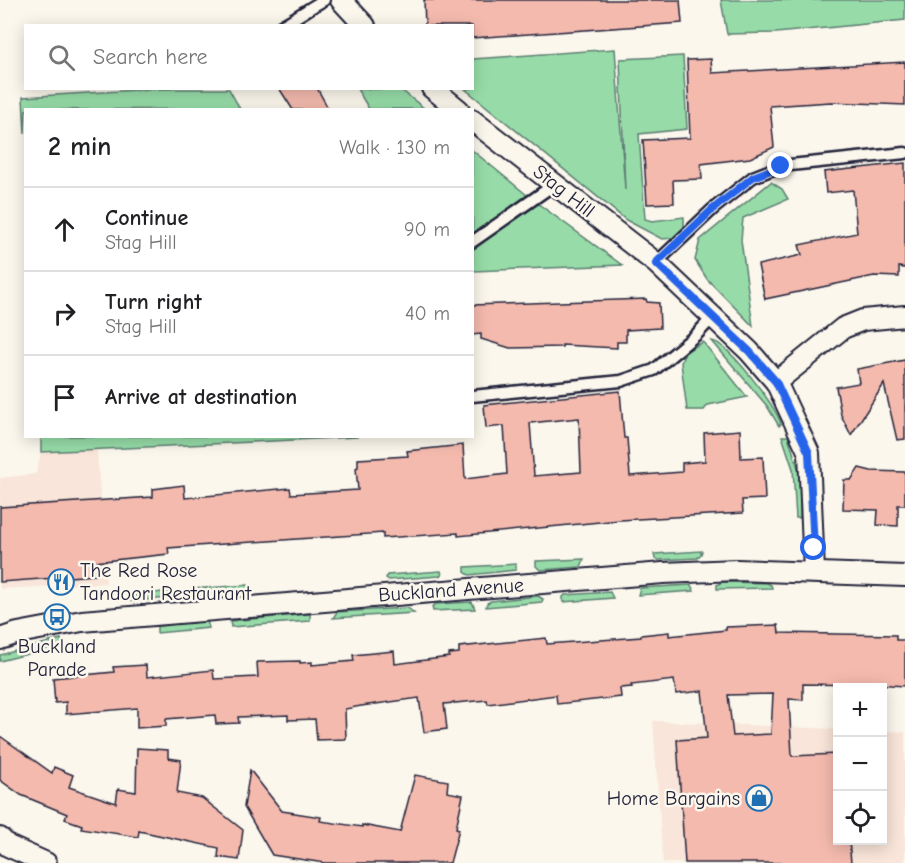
<!DOCTYPE html>
<html lang="en">
<head>
<meta charset="utf-8">
<style>
  :root { --surface:#fff; --page:#f6f6f6; --text:#202124; --muted:#757577; --line:#e0e0e0 }
  body { margin:0; font-family:"Comic Neue",sans-serif; background:var(--page); color:var(--text) }
  .controls { position:absolute; right:18px; bottom:18px; display:grid; overflow:hidden; border-radius:0px; box-shadow:0 3px 15px #0003 }
  .controls button { width:54px; height:54px; display:grid; place-items:center; padding:0; border:0; border-bottom:2px solid var(--line); background:var(--surface); color:var(--text); font:30px sans-serif }
  .stop { position:absolute; width:18px; height:18px; margin:-14px; border:4px solid #2563eb; border-radius:50%; background:#fff }
  .stop.end { background:#2563eb; border-color:#fff; box-shadow:0 2px 6px #0008 }
  .list { margin:0; padding:0; list-style:none }
  h2 { display:flex; justify-content:space-between; align-items:center; height:78px; margin:0; padding:0 24px; font-size:26px }
  h2 small { font-size:20px; font-weight:400; color:var(--muted) }
  .list li { display:grid; grid-template-columns:39px 1fr auto; gap:18px; align-items:center; box-sizing:border-box; height:84px; padding:0 24px; border-top:2px solid var(--line) }
  .list b { display:block; font-size:22px; white-space:nowrap }
  .list p { margin:0; font-size:20px; white-space:nowrap; color:var(--muted) }
  .list em { font-size:20px; font-style:normal; color:var(--muted) }
  .icon { flex:none; width:33px; height:33px; fill:none; stroke:currentColor; stroke-width:2; stroke-linecap:round; stroke-linejoin:round }
  .map { position:relative; flex:none; width:905px; height:863px; overflow:hidden }
  .search { position:absolute; background:var(--surface); box-shadow:0 3px 15px #0003; left:24px; top:24px; width:450px; height:66px; display:flex; align-items:center; gap:15px; box-sizing:border-box; padding:0 21px; border-radius:0px; color:var(--muted); font-size:22px }
  .panel { position:absolute; background:var(--surface); box-shadow:0 3px 15px #0003; left:24px; top:108px; width:450px; height:330px; border-radius:0px }
  .map>svg:first-child { display:block }
  .built { fill:#f9e5d9 }
  .green { fill:#97dca8; stroke:#5c7f72; stroke-width:1.5 }
  .building { fill:#f4baae; stroke:#22223b; stroke-width:1.5; fill-rule:evenodd }
  .lines { fill:none; stroke-linecap:round; stroke-linejoin:round }
  .lane-casing { stroke:#22223b; stroke-width:15 }
  .street-casing { stroke:#22223b; stroke-width:24 }
  .lane { stroke:#fbf7ec; stroke-width:10 }
  .street { stroke:#fbf7ec; stroke-width:20 }
  .route { stroke:#2563eb; stroke-width:8 }
  .labels { text-anchor:middle; dominant-baseline:central; stroke-width:5; stroke-linejoin:round; paint-order:stroke }
  .street-label { font-size:20px; fill:#22223b; stroke:#fbf7ec }
  .poi-label { font-size:20px; fill:#22223b; stroke:#fbf7ec; text-anchor:start }
</style>
</head>
<body>
<div class="map">
<svg width="905" height="863" viewBox="0 0 905 863">
  <rect width="100%" height="100%" fill="#fbf7ec"/>
  <filter id="ink" filterUnits="userSpaceOnUse"><feTurbulence type="fractalNoise" baseFrequency=".0167" numOctaves="2"/><feDisplacementMap in="SourceGraphic" scale="12" xChannelSelector="R" yChannelSelector="G"/><feConvolveMatrix kernelMatrix="1 2 1 2 8 2 1 2 1" color-interpolation-filters="sRGB"/></filter>
  <g filter="url(#ink)">
    <g class="built">
      <polygon points="97,449 106,583 0,589 0,478 36,474 41,452"/>
      <polygon points="653,721 837,729 838,840 882,840 883,731 905,732 905,863 663,863"/>
    </g>
    <g class="green">
      <polygon points="721,0 905,0 905,20 776,33 727,34"/>
      <polygon points="615,49 625,190 620,59 683,56 687,129 639,134 645,219 652,221 684,217 684,237 662,239 626,220 465,89 472,88 473,59"/>
      <polygon points="153,89 229,89 240,109 26,110 25,134 23,97"/>
      <polygon points="357,89 400,89 425,109 369,109"/>
      <polygon points="472,150 533,200 622,265 473,271"/>
      <polygon points="771,182 782,189 788,199 743,218 741,240 753,326 707,279 695,260 700,240"/>
      <path d="M712 341C728 343 777 407 781 424L779 426 767 406Z"/>
      <polygon points="703,342 747,397 708,405 704,410 687,410 681,363 685,352"/>
      <polygon points="41,436 357,436 357,437 41,452"/>
      <polygon points="782,436 788,436 800,474 800,518 796,518 793,469"/>
      <polygon points="702,551 701,554 697,558 659,560 655,559 654,554"/>
      <polygon points="584,559 581,567 540,570 536,566 536,561"/>
      <polygon points="516,564 516,570 469,575 465,572 465,567"/>
      <polygon points="441,571 442,575 439,576 389,580 386,578 387,575"/>
      <polygon points="722,582 767,583 771,585 772,588 717,589 717,585"/>
      <polygon points="248,585 250,588 247,591 194,596 191,594 191,589"/>
      <polygon points="691,585 694,591 638,595 640,588"/>
      <polygon points="171,591 172,594 170,598 131,601 128,596"/>
      <polygon points="610,592 613,598 563,602 563,597 565,595"/>
      <polygon points="538,596 543,599 542,602 486,607 487,603 491,601"/>
      <polygon points="472,602 475,609 433,611 432,607 436,604"/>
      <polygon points="408,608 414,613 333,618 337,612"/>
      <polygon points="310,614 310,621 231,627 230,621"/>
      <polygon points="207,621 209,628 157,633 157,626"/>
      <polygon points="61,639 63,645 0,661 0,655"/>
    </g>
    <g class="building">
      <polygon points="424,0 680,0 682,23 472,38 472,26 425,26"/>
      <polygon points="711,59 712,73 905,62 905,105 831,102 770,106 774,147 750,158 701,164 702,179 673,180 674,203 647,204 643,140 690,138 687,60"/>
      <polygon points="279,88 317,88 329,110 293,110"/>
      <polygon points="905,163 905,268 899,267 899,277 874,276 765,299 758,265 802,255 799,245 857,233 853,190 826,193 824,172"/>
      <polygon points="646,299 647,302 659,303 660,328 626,330 626,342 617,342 617,348 562,345 562,347 510,348 481,339 481,334 472,335 472,305"/>
      <polygon points="905,360 905,439 897,440 884,384 851,435 841,415 836,387 859,383 857,369"/>
      <path d="M620 391 624 438H627L630 476 682 472V463L705 461 704 433 740 430 741 458 763 457 765 499 742 500 743 513 620 520 458 536V533L383 538V533L168 548 169 554 95 562 96 575 0 582V507L153 497V489L184 485 185 498 290 488 291 494 358 490 356 468 358 467V459L408 456 407 451 463 445 465 479 507 474 504 426 486 428 484 405ZM579 418 581 472 534 476 530 423Z"/>
      <polygon points="859,468 871,471 905,472 905,505 898,505 898,526 877,525 878,510 843,509 844,480 851,480"/>
      <path d="M778 625 779 633 896 635V640H905V686L861 683V685L803 684V700L789 699 792 756 837 754V840H849L851 863H685L677 740 707 738 702 691 676 694 674 680 631 685 632 687 620 688 621 697 612 698 557 704 556 695 488 704 487 700 444 704 447 729 424 732 419 698 361 706 345 709 346 739 317 740 315 719 288 720V715L238 717 239 723 216 724 215 715 166 719V726L137 728V708L66 714V702L55 703 53 678 114 672 113 667 146 665 147 677 213 670 214 679 258 677 257 662 300 661V663L312 662V665L354 661 353 655 394 651 395 664 449 657V654L459 653V647L546 638 547 644 641 637V635L669 632V636L726 630V627ZM773 694 771 734 733 736 728 695Z"/>
      <polygon points="0,736 52,773 54,767 73,775 69,787 116,803 118,789 136,792 137,748 168,750 168,758 181,760 177,793 202,798 243,830 239,860 218,857 219,848 139,831 138,837 81,828 82,825 65,819 67,814 21,795 0,780"/>
      <polygon points="250,770 282,811 321,817 320,821 362,827 362,825 400,832 415,775 448,781 447,792 463,795 456,828 459,829 450,863 325,863 272,855 244,807"/>
    </g>
    <g class="lines">
      <g class="lane-casing">
        <g id="lane">
          <path d="M281 26C296 18 309 8 324 0"/>
          <polyline points="472,242 555,184"/>
          <polyline points="656,263 713,209 753,177 781,166 905,153"/>
          <polyline points="472,396 621,381 654,370 696,335 713,317"/>
        </g>
      </g>
      <g class="street-casing">
        <g id="street">
          <polyline points="341,0 365,26"/>
          <polyline points="432,88 459,110"/>
          <polyline points="472,120 656,263 749,351 776,382 809,453 814,572"/>
          <polyline points="776,382 843,328 863,320 905,316"/>
          <polyline points="0,639 18,633 82,621 663,573 737,570 905,576"/>
          <polyline points="0,838 8,846 46,863"/>
        </g>
      </g>
      <use href="#lane" class="lane"/>
      <use href="#street" class="street"/>
    </g>
  </g>
  <g class="lines" filter="url(#ink)">
    <polyline class="route" points="781,166 753,177 713,209 656,263 749,351 776,382 809,453 814,548"/>
  </g>
  <defs>
    <g id="restaurant-ring" transform="scale(1.35)"><circle r="9.5" fill="#fbf7ec" stroke="#1f6fb2" stroke-width="1.5"/><path d="M-5-6h1v4h1v-4h1v4h1v-4h1v5L-1.5 .5V6h-2V.5L-5-1ZM5-6V6H3V1.5H1.5Q1.5-4 5-6Z" fill="#1f6fb2"/></g>
    <g id="bus-ring" transform="scale(1.35)"><circle r="9.5" fill="#fbf7ec" stroke="#1f6fb2" stroke-width="1.5"/><path d="M-5-6H5V4H4V6H2V4H-2V6H-4V4H-5ZM-3.5-4V0h7V-4ZM-3.5 1.2v1.5H-2V1.2ZM2 1.2v1.5H3.5V1.2Z" fill="#1f6fb2"/></g>
    <g id="shop-ring" transform="scale(1.35)"><circle r="9.5" fill="#fbf7ec" stroke="#1f6fb2" stroke-width="1.5"/><path d="M-5-2.5h2.3a2.7 3.5 0 0 1 5.4 0H5L5.5 6h-11ZM-1.5-2.5h3a1.5 2.3 0 0 0-3 0Z" fill="#1f6fb2"/></g>
  </defs>
  <g fill-rule="evenodd">
    <use href="#restaurant-ring" x="61" y="582"/>
    <use href="#bus-ring" x="57" y="617"/>
    <use href="#shop-ring" x="759" y="798"/>
  </g>
  <g class="labels">
    <g class="street-label">
      <text transform="translate(564 191) rotate(38)">Stag Hill</text>
      <text transform="translate(451 590) rotate(-4)">Buckland Avenue</text>
    </g>
    <g class="poi-label">
      <text x="80" y="570">The Red Rose<tspan x="80" dy="23">Tandoori Restaurant</tspan></text>
      <text x="57" y="646" text-anchor="middle">Buckland<tspan x="57" dy="23">Parade</tspan></text>
      <text x="740" y="798" text-anchor="end">Home Bargains</text>
    </g>
  </g>
</svg>
<div class="controls">
<button>+</button>
<button>−</button>
<button><svg class="icon" aria-label="locate" viewBox="0 0 24 24"><circle cx="12" cy="12" r="6"/><path d="M12 2v4M12 18v4M2 12h4M18 12h4"/></svg></button>
</div>
<div class="stop" style="left:814px;top:548px"></div>
<div class="stop end" style="left:781px;top:166px"></div>
<div class="search"><svg class="icon" aria-label="search" viewBox="0 0 24 24"><circle cx="10" cy="10" r="6"/><path d="M15 15l6 6"/></svg>Search here</div>
<section class="panel">
<h2>2 min<small>Walk · 130 m</small></h2>
<ul class="list">
<li><svg class="icon" aria-label="ahead" viewBox="0 0 24 24"><path d="M12 20V5M6 11l6-6 6 6"/></svg><div><b>Continue</b><p>Stag Hill</p></div><em>90 m</em></li>
<li><svg class="icon" aria-label="right" viewBox="0 0 24 24"><path d="M7 20v-9h11M14 6l5 5-5 5"/></svg><div><b>Turn right</b><p>Stag Hill</p></div><em>40 m</em></li>
<li><svg class="icon" aria-label="arrive" viewBox="0 0 24 24"><path d="M6 21V4h12l-3 4 3 4H6"/></svg><div><b>Arrive at destination</b></div></li>
</ul>
</section>
</div>
</body>
</html>
